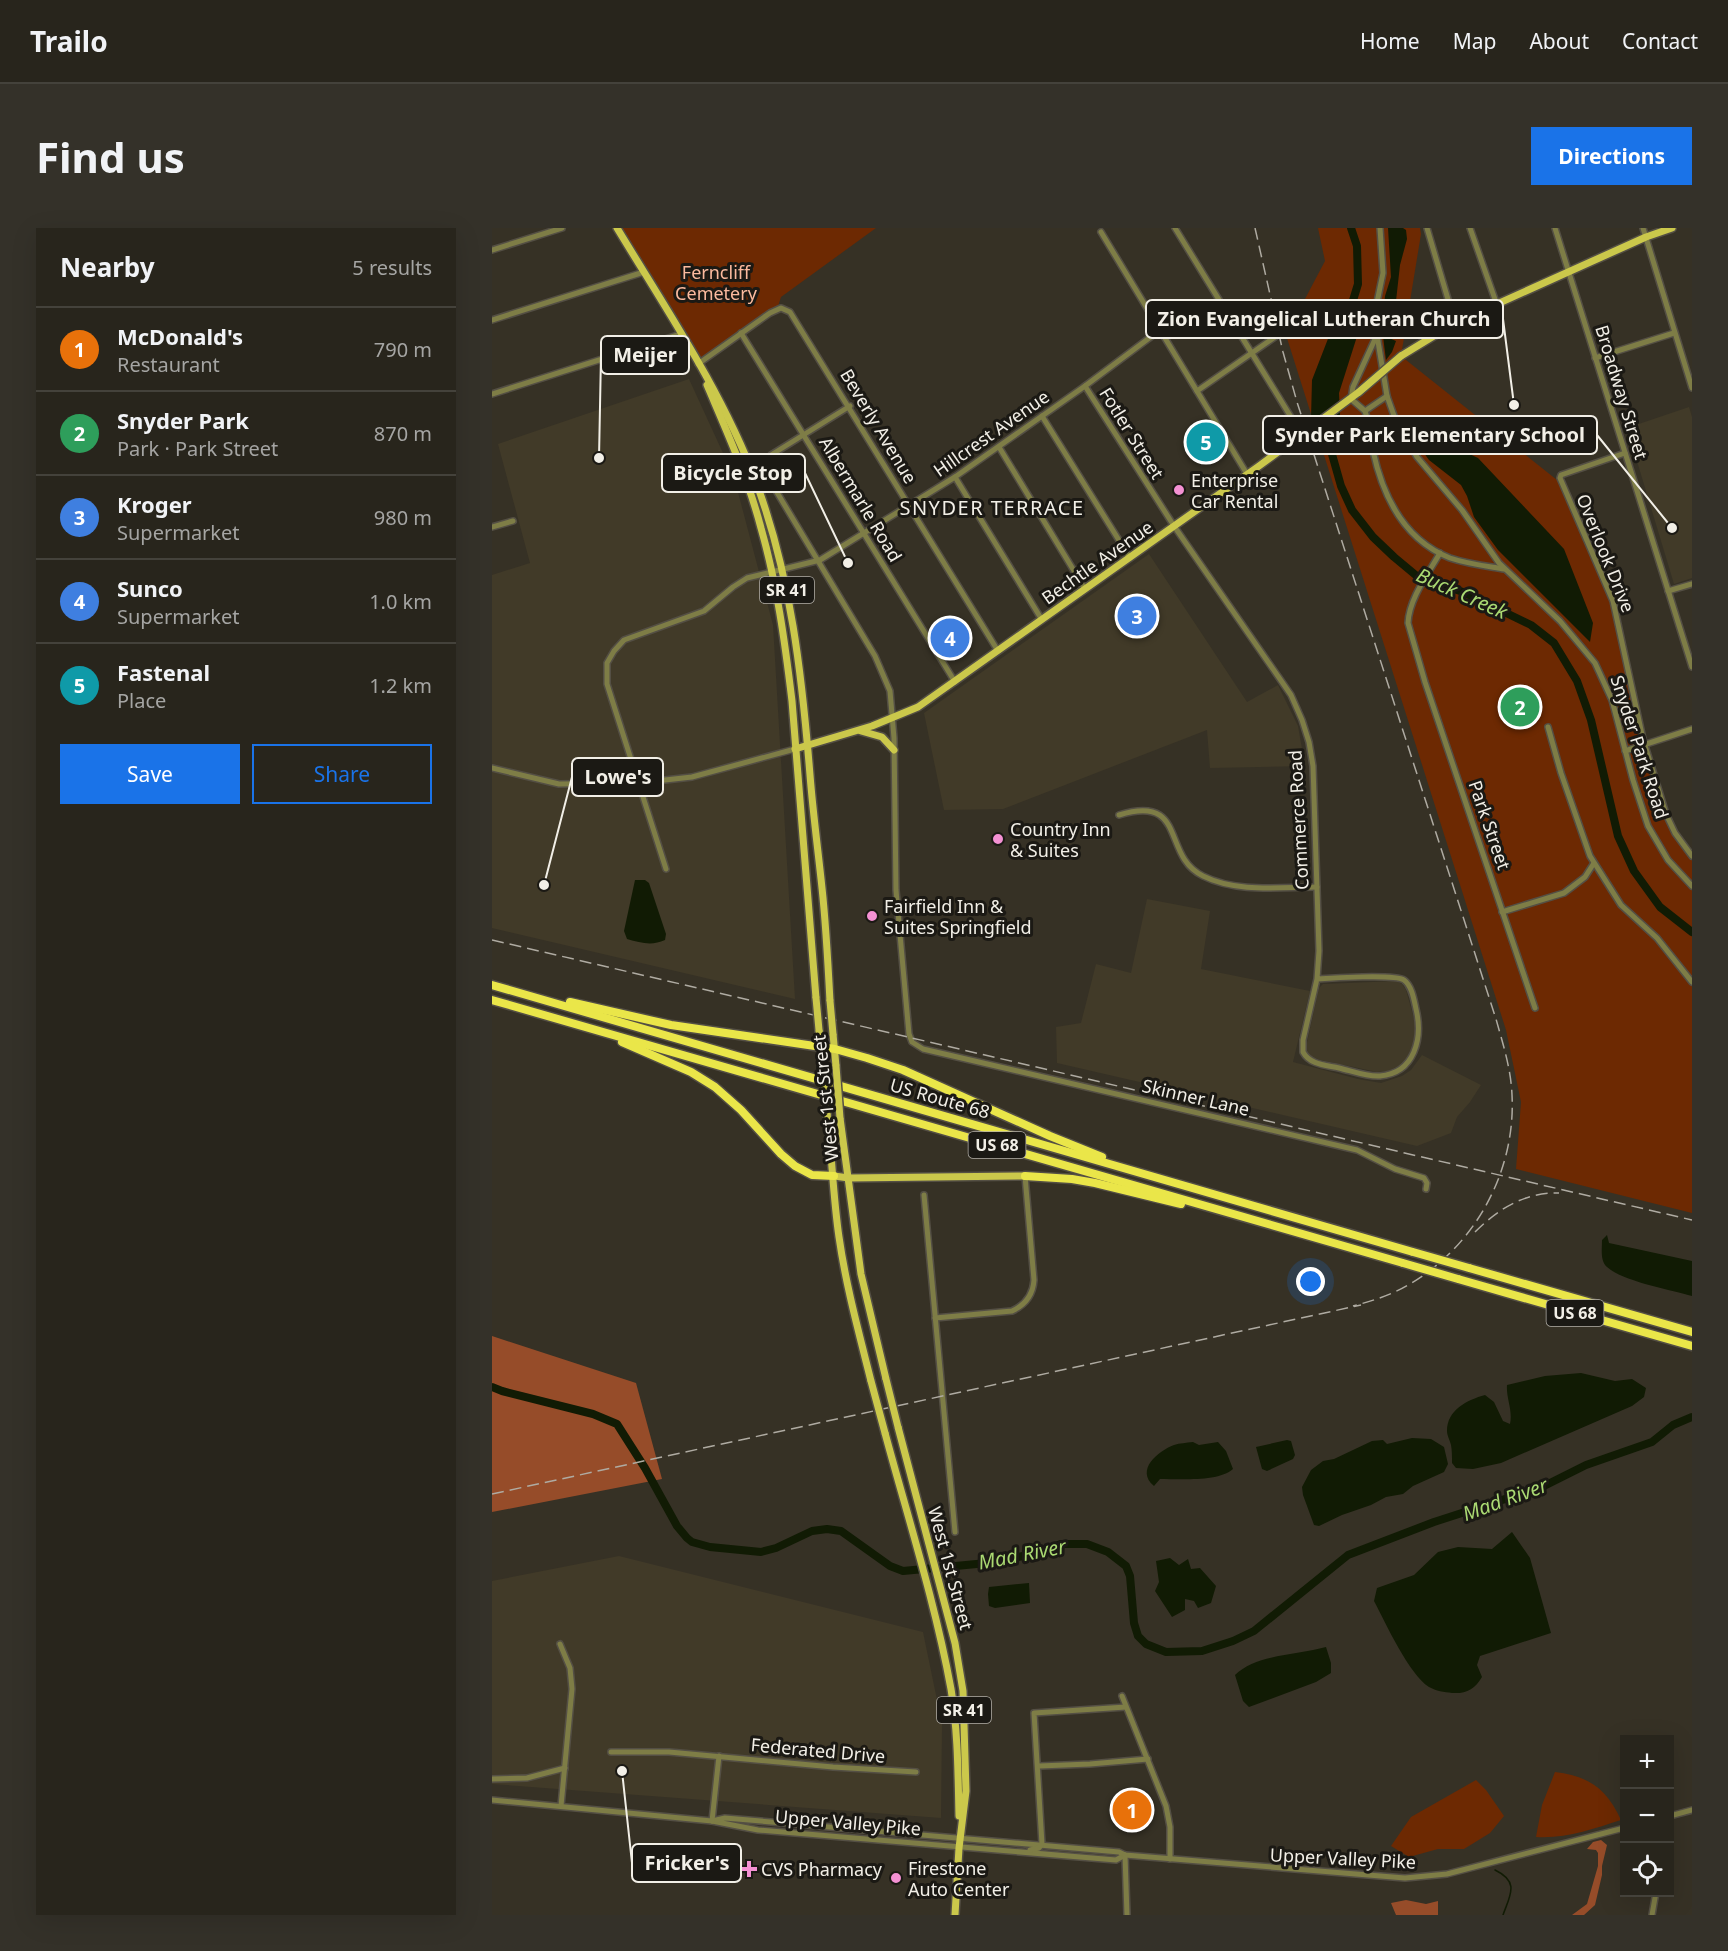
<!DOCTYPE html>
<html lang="en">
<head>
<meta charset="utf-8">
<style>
  :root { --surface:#28251c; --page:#343129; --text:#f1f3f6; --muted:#a5a5a3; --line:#44423b; --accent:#1a73e8 }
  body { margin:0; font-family:"Noto Sans",sans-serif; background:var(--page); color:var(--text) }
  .controls { position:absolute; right:18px; bottom:18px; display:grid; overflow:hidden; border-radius:0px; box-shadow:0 6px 24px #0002 }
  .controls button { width:54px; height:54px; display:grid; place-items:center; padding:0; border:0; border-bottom:2px solid var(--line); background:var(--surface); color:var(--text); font:30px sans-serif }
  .you { position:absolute; left:819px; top:1054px; width:21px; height:21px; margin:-15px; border:4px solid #fff; border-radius:50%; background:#1a73e8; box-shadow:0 0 0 9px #1a73e833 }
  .badge { display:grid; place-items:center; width:39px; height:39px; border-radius:50%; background:var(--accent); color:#fff; font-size:20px; font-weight:700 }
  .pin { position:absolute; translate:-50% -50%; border:3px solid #fff; box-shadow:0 2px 6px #0006 }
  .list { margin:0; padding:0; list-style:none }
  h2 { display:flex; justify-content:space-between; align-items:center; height:78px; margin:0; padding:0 24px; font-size:26px }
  h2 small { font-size:20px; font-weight:400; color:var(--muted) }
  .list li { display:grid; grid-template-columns:39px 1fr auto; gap:18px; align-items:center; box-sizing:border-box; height:84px; padding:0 24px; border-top:2px solid var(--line) }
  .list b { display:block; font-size:22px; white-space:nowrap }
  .list p { margin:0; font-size:20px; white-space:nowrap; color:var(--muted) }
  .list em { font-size:20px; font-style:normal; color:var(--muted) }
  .actions { display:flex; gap:12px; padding:18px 24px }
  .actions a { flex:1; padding:14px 0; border:2px solid var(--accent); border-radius:0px; text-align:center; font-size:21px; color:var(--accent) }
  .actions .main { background:var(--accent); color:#fff }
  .icon { flex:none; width:33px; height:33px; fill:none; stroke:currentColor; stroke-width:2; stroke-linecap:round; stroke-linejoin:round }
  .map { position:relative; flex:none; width:1200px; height:1687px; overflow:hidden; border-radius:0px }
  header { display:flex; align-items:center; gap:36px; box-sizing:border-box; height:84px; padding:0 30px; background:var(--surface); border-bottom:2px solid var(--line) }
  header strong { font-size:28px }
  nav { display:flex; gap:33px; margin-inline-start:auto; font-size:21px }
  .intro { display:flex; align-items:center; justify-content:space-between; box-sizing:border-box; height:144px; padding:0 36px }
  h1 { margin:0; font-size:42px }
  .button { padding:15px 27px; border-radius:0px; background:var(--accent); color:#fff; font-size:21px; font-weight:700 }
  main { display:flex; gap:36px; padding:0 36px }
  aside { flex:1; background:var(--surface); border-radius:0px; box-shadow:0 6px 24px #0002 }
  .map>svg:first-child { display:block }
  .built { fill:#413a28 }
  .green { fill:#6d2902 }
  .forest { fill:#964c29 }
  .water { fill:#111b04 }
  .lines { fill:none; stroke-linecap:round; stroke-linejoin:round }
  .stream { stroke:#111b04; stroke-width:1.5 }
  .river { stroke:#111b04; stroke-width:8 }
  .minor-casing { stroke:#544f44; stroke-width:8 }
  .major-casing { stroke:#544f44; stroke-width:10 }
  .highway-casing { stroke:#544f44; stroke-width:11 }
  .minor { stroke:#7e7d46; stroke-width:5 }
  .major { stroke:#cbc84b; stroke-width:7 }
  .highway { stroke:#eae649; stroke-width:8 }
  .rail { stroke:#afaba2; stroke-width:1.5; stroke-dasharray:12 6; stroke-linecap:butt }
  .major-bridge-casing { stroke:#544f44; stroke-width:10; stroke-linecap:butt }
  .highway-bridge-casing { stroke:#544f44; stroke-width:11; stroke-linecap:butt }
  .major-bridge { stroke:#cbc84b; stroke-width:7 }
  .highway-bridge { stroke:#eae649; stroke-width:8 }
  .poi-dot { fill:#f491d3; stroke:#1b1914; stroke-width:2 }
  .labels { text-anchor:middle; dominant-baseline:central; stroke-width:6; stroke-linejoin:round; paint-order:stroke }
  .shield { fill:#1b1914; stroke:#b2afa8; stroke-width:1.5 }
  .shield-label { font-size:16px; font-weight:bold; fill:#f2efe7 }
  .park-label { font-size:18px; fill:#fbba9e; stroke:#1b1914 }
  .street-label { font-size:18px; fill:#f2efe7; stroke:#1b1914 }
  .poi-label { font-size:18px; fill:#f2efe7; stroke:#1b1914; text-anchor:start }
  .neighbourhood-label { font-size:20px; letter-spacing:1.5px; fill:#f2efe7; stroke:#1b1914 }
  .water-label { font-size:20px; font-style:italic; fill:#aad972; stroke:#1b1914 }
  .leader { fill:none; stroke:#f2efe7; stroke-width:2 }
  .callout-dot { fill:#f2efe7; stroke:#1b1914; stroke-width:2 }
  .callout { fill:#1b1914; stroke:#f2efe7; stroke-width:2 }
  .callout-label { font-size:20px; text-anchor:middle; font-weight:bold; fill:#f2efe7 }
</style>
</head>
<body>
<header>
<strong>Trailo</strong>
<nav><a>Home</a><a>Map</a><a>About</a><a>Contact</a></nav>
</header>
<div class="intro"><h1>Find us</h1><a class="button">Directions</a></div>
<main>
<aside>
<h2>Nearby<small>5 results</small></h2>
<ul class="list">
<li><span class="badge" style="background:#e8710a">1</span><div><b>McDonald's</b><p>Restaurant</p></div><em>790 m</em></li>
<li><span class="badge" style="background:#2e9e5b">2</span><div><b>Snyder Park</b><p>Park · Park Street</p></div><em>870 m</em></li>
<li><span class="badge" style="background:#3f7fe0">3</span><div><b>Kroger</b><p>Supermarket</p></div><em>980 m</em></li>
<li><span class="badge" style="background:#3f7fe0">4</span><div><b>Sunco</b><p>Supermarket</p></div><em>1.0 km</em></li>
<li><span class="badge" style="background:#0f9aa8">5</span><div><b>Fastenal</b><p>Place</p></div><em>1.2 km</em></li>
</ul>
<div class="actions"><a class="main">Save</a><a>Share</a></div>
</aside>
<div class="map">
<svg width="1200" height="1687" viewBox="0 0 1200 1687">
  <rect width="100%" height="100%" fill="#363125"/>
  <g class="built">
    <polygon points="197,151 242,249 281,397 303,771 0,700 0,347 38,335 6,216"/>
    <polygon points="1197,179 1200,189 1200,350 1182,356 1135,200"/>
    <polygon points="657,326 755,474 786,457 806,498 813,538 718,540 715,502 511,581 452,582 432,485"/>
    <polygon points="655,671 718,683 709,741 818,763 801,834 866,851 889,855 910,848 919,842 930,827 989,857 978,874 965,889 959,905 925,918 565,835 564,799 589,795 604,736 639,745"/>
    <polygon points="904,753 910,756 914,762 923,794 924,809 919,824 909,837 896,843 885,844 828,832 820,829 815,825 814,819 827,760 831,756"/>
    <polygon points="127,1328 431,1404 450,1496 449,1590 0,1556 0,1353"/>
  </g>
  <g class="green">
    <polygon points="125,0 384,0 289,69 285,81 206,136"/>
    <polygon points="826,0 928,0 929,6 909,128 1070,256 1121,373 1153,516 1183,605 1200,627 1200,985 1024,941 1029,874 1014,802 794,107 833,33"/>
    <path d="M1063 1544C1097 1548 1115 1561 1129 1592 1101 1601 1073 1611 1044 1609L1050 1577Z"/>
    <polygon points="984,1552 994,1562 1012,1588 998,1605 972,1621 946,1621 917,1629 899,1618 919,1589"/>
  </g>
  <g class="forest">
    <polygon points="0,1108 144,1155 170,1251 0,1284"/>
    <polygon points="1109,1612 1115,1617 1110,1638 1110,1647 1103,1677 1092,1687 1080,1687 1095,1676 1106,1638 1106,1625 1104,1622 1095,1621 1101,1614"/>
    <polygon points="914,1672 934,1676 946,1673 946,1687 904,1687 899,1675"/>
  </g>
  <g class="water">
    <polygon points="896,0 911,0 914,2 915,11 908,37 901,100 897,110 904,113 900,124 894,132 890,100 893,68 899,49"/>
    <polygon points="846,85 868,99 847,165 849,211 827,217 819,191 820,152"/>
    <polygon points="919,197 930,212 969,222 986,230 1072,321 1101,395 1098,414 1006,322 982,289 975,268 969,257 937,232 924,214"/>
    <path d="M143 652H153L157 655 174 706 173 712C160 718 149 715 135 711L132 703Z"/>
    <path d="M1115 1007 1117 1015 1200 1033V1068C1179 1062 1130 1053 1115 1039 1108 1033 1110 1021 1110 1012Z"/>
    <path d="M1089 1145 1123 1153 1140 1151 1154 1160 1152 1169 1140 1178 1009 1235 981 1241 964 1240 960 1235C960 1229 960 1222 959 1217 958 1212 955 1208 955 1203 955 1182 975 1172 993 1167L1002 1174 1011 1193 1018 1196C1021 1182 1014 1170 1015 1157L1053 1148Z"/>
    <polygon points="920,1210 939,1211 952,1219 956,1236 952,1244 921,1258 911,1266 894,1269 879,1277 850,1287 827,1298 822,1297 811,1267 810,1259 819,1242 831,1233 842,1231 880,1213 891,1212 895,1216"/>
    <polygon points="795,1212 799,1213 803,1227 801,1231 775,1243 770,1241 764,1219"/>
    <path d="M701 1214 707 1217 726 1214 734 1223 741 1241C727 1254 687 1251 668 1251L662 1258C643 1242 666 1223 682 1217 688 1215 694 1215 701 1214Z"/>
    <path d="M1020 1304 1038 1330 1059 1405 988 1428 985 1437 990 1449C983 1461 974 1466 960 1465 952 1464 944 1463 937 1459 917 1446 894 1396 882 1373L885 1360 922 1347 946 1324 966 1319 1000 1321Z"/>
    <polygon points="678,1330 687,1337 696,1331 699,1341 708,1340 724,1358 719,1375 706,1380 702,1373 693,1371 693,1382 680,1389 663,1363 667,1354 664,1333"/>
    <polygon points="537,1355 538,1375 503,1380 497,1378 496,1366 497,1359"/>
    <path d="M834 1419 839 1435V1445L824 1454 757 1479 751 1473 743 1447C764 1426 806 1427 834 1419Z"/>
  </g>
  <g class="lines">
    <path class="stream" d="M1003 1642C1028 1654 1018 1667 1011 1687"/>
    <g class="river">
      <polyline points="852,102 866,56 865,18 859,0"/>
      <polyline points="834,205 849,258 860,282 881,309 902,329 926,349 971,364 1039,397 1062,415 1085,453 1099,492 1126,608 1142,643 1168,679 1200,704"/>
      <polyline points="0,1159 10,1163 101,1186 125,1196 153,1240 185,1298 195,1310 200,1314 218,1319 269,1324 284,1320 320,1303 335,1301 349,1303 398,1338 411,1343 495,1335 536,1327 569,1316 595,1316 616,1324 634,1338 638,1348 642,1395 646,1408 654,1416 674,1424 710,1423 741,1413 762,1403 856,1327 942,1294 1050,1259 1094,1237 1160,1214 1181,1197 1200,1189"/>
    </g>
    <g class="minor-casing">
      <g id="minor">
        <polyline points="683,0 810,207"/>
        <polyline points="888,0 891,45 882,89 895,168 905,196 925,229 970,282 1007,335 1068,393 1103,435 1120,472 1141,552 1156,598 1176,632 1200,658"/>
        <polyline points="935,0 963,95"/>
        <polyline points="978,0 1005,77"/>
        <polyline points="1063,0 1200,439"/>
        <polyline points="1151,0 1200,160"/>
        <polyline points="609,4 755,246"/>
        <polyline points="0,22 70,0"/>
        <polyline points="0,92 152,44"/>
        <polyline points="249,105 463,454"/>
        <polyline points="1103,130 1182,105"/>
        <polyline points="206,136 278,85 289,80 298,84 506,423"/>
        <path d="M593 158 682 298 799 467 810 492 817 514 821 538 827 723 825 751 811 812V824C818 837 834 837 847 840 860 843 875 849 888 848 923 845 931 810 924 781 922 772 920 758 912 752 903 746 839 750 825 751"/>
        <polyline points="705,163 783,109"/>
        <polyline points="0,166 189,106"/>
        <path d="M895 168 873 183C875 190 878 198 879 205 880 211 879 217 881 223 891 269 912 312 958 330 976 336 994 338 1012 341"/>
        <polyline points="358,178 279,227 272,234 271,241 383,428 398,463 402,510 404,662 417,806 420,814 431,821 865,922 903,941 932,950 935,955 934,961"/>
        <polyline points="873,183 859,171 861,159 884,109"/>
        <polyline points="550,188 638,330"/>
        <polyline points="507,219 593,361"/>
        <polyline points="1133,225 1069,247 1068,250 1121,373 1151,511 1174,586 1183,605 1200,628"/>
        <polyline points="463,249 550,392"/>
        <polyline points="0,299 21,293"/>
        <path d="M948 325C936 346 917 371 916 395L933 454 1043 780"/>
        <polyline points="1176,363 1200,356"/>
        <polyline points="1056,499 1069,545 1098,628 1129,677 1165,710 1200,754"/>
        <polyline points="1133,523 1200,501"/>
        <polyline points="0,540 67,556 146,555 200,549 303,521"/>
        <polyline points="133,555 138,534"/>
        <path d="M627 587C696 566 669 628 711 648 745 665 788 659 825 659"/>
        <polyline points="174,641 115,456 115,435 122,423 132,412 212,383 241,359 255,350 328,332 463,249 593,158 668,102"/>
        <polyline points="1010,684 1072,665 1093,649 1102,635"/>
        <polyline points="432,967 463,1304"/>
        <path d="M443 1090 520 1083C533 1077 541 1067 542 1052L533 948"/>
        <polyline points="68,1416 78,1440 80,1461 69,1578"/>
        <polyline points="630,1468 674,1578 678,1599 678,1631"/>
        <polyline points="119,1524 177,1524 341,1539 424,1544"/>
        <polyline points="547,1538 598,1536 656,1531"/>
        <polyline points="0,1551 35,1550 73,1540"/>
        <polyline points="0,1572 220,1593 266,1602 624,1632 633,1627"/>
        <polyline points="1178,1588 1200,1582"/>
        <polyline points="220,1593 233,1590 627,1624 633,1627 913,1650 955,1646 1132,1600"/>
        <polyline points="220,1593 227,1528"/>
        <polyline points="538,1622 547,1620 550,1616 542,1485 634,1479"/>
        <polyline points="633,1627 635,1687"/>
        <polyline points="1160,1687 1164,1664"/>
      </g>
    </g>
    <g class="major-casing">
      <g id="major">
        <path d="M125 0C174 81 231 165 264 254 299 348 310 448 318 547 321 585 326 622 330 660 334 697 336 735 338 773"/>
        <polyline points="909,128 963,95 1154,9 1180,0"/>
        <path d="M215 157C235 204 256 250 269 300 285 356 293 415 300 473L324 770"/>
        <polyline points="369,503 390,509 402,522"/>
        <polyline points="303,521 380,498 426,479 767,238 867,164"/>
        <polyline points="327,802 330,834"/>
        <polyline points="341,806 344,838"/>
        <path d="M335 886C340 927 341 968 347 1009 354 1058 367 1105 379 1153"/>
        <polyline points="348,890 369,1046 394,1151"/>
        <polyline points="342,948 357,950 533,948"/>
        <polyline points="406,1199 463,1415 471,1463 474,1563 467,1620 463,1687"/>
        <path d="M393 1205C416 1290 443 1374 459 1461 466 1503 466 1546 467 1588"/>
      </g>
    </g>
    <g class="highway-casing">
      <g id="highway">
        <polyline points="0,757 921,1024"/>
        <polyline points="0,772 911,1035"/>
        <polyline points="78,774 179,797 343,821 375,830 411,842 558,908 610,929"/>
        <polyline points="130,814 199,844 223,859 249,882 289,926 303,938 320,947 342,948"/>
        <polyline points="533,948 580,951 603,955 689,976"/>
        <polyline points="977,1040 1200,1104"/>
        <polyline points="966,1051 1200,1118"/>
      </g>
    </g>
    <use href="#minor" class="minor"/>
    <use href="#major" class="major"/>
    <use href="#highway" class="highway"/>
    <g class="rail">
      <path d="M763 0 791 124 805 174 1004 791C1011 816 1019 841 1020 867 1024 943 983 1019 916 1057 899 1067 880 1073 861 1078"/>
      <polyline points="0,712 1200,992"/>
      <path d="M983 1004C1006 981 1033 964 1067 965"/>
      <polyline points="0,1266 869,1077"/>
    </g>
    <g class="major-bridge-casing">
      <g id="major-bridge">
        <polyline points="867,164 909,128"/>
        <polyline points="324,770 327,802"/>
        <polyline points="338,773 341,806"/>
        <polyline points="330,834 335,886"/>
        <polyline points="344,838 348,890"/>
        <polyline points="394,1151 406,1199"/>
        <polyline points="379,1153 393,1205"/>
      </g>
    </g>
    <g class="highway-bridge-casing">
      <g id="highway-bridge">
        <polyline points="921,1024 977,1040"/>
        <polyline points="911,1035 966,1051"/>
      </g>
    </g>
    <use href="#major-bridge" class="major-bridge"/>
    <use href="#highway-bridge" class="highway-bridge"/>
  </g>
  <g class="poi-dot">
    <circle cx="687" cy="262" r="6"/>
    <circle cx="506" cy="611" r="6"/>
    <circle cx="380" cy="688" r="6"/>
    <path d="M254 1632h6v6h6v6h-6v6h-6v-6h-6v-6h6z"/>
    <circle cx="404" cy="1650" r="6"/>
  </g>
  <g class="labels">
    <g class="shield">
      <rect x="268" y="349" width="54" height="26" rx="4.5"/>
      <rect x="476.5" y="904" width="57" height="26" rx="4.5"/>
      <rect x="1054.5" y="1072" width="57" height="26" rx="4.5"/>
      <rect x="445" y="1469" width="54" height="26" rx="4.5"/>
    </g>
    <g class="shield-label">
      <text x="295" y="362">SR 41</text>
      <text x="505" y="917">US 68</text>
      <text x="1083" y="1085">US 68</text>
      <text x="472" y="1482">SR 41</text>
    </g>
    <g class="park-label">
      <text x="224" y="44">Ferncliff<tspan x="224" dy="21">Cemetery</tspan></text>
    </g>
    <g class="street-label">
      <text transform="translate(1130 164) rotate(73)">Broadway Street</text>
      <text transform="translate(387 198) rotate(59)">Beverly Avenue</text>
      <text transform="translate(499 205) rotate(-35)">Hillcrest Avenue</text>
      <text transform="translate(640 205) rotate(58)">Fotler Street</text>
      <text transform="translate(369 271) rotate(59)">Albermarle Road</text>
      <text transform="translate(1114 325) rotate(68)">Overlook Drive</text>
      <text transform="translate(605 334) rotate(-35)">Bechtle Avenue</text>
      <text transform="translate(1148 519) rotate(72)">Snyder Park Road</text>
      <text transform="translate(806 592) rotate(-93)">Commerce Road</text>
      <text transform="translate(998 597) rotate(71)">Park Street</text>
      <text transform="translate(704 869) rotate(13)">Skinner Lane</text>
      <text transform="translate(333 870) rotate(-96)">West 1st Street</text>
      <text transform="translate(448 870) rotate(16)">US Route 68</text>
      <text transform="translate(459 1340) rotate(75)">West 1st Street</text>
      <text transform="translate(326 1522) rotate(5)">Federated Drive</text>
      <text transform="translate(356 1594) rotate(5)">Upper Valley Pike</text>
      <text transform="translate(851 1630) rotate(3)">Upper Valley Pike</text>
    </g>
    <g class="poi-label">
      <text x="699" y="252">Enterprise<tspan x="699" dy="21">Car Rental</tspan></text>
      <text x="518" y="601">Country Inn<tspan x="518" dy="21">&amp; Suites</tspan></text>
      <text x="392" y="678">Fairfield Inn &amp;<tspan x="392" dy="21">Suites Springfield</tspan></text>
      <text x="416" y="1640">Firestone<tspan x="416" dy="21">Auto Center</tspan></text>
      <text x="269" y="1641">CVS Pharmacy</text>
    </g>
    <g class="neighbourhood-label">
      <text x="500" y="279">SNYDER TERRACE</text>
    </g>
    <g class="water-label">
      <text transform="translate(970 365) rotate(24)">Buck Creek</text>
      <text transform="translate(1013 1271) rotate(-20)">Mad River</text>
      <text transform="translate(530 1326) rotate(-11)">Mad River</text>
    </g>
  </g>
  <path class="leader" d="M1022 177L1011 91M107 230L109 127M1180 300L1105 207M356 335L313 245M52 657L80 549M130 1543L140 1635"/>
  <g class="callout-dot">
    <circle cx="1022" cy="177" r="6"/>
    <circle cx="107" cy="230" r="6"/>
    <circle cx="1180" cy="300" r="6"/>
    <circle cx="356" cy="335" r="6"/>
    <circle cx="52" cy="657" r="6"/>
    <circle cx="130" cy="1543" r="6"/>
  </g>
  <g class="callout">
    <rect x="654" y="72" width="357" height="38" rx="6"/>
    <rect x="109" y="108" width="88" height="38" rx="6"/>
    <rect x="771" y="188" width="334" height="38" rx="6"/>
    <rect x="170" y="226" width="143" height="38" rx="6"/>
    <rect x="80" y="530" width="91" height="38" rx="6"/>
    <rect x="140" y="1616" width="109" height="38" rx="6"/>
  </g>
  <g class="callout-label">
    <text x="832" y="98">Zion Evangelical Lutheran Church</text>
    <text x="153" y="134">Meijer</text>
    <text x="938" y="214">Synder Park Elementary School</text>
    <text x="241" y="252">Bicycle Stop</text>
    <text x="126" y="556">Lowe's</text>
    <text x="195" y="1642">Fricker's</text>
  </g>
</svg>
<div class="controls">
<button>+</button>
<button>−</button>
<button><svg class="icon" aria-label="locate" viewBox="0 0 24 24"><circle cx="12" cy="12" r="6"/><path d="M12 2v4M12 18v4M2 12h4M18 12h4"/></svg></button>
</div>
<div class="you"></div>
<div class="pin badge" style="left:640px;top:1582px;background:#e8710a">1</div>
<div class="pin badge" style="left:1028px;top:479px;background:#2e9e5b">2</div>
<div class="pin badge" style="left:645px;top:388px;background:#3f7fe0">3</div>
<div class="pin badge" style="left:458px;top:410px;background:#3f7fe0">4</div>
<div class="pin badge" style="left:714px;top:214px;background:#0f9aa8">5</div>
</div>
</main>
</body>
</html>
